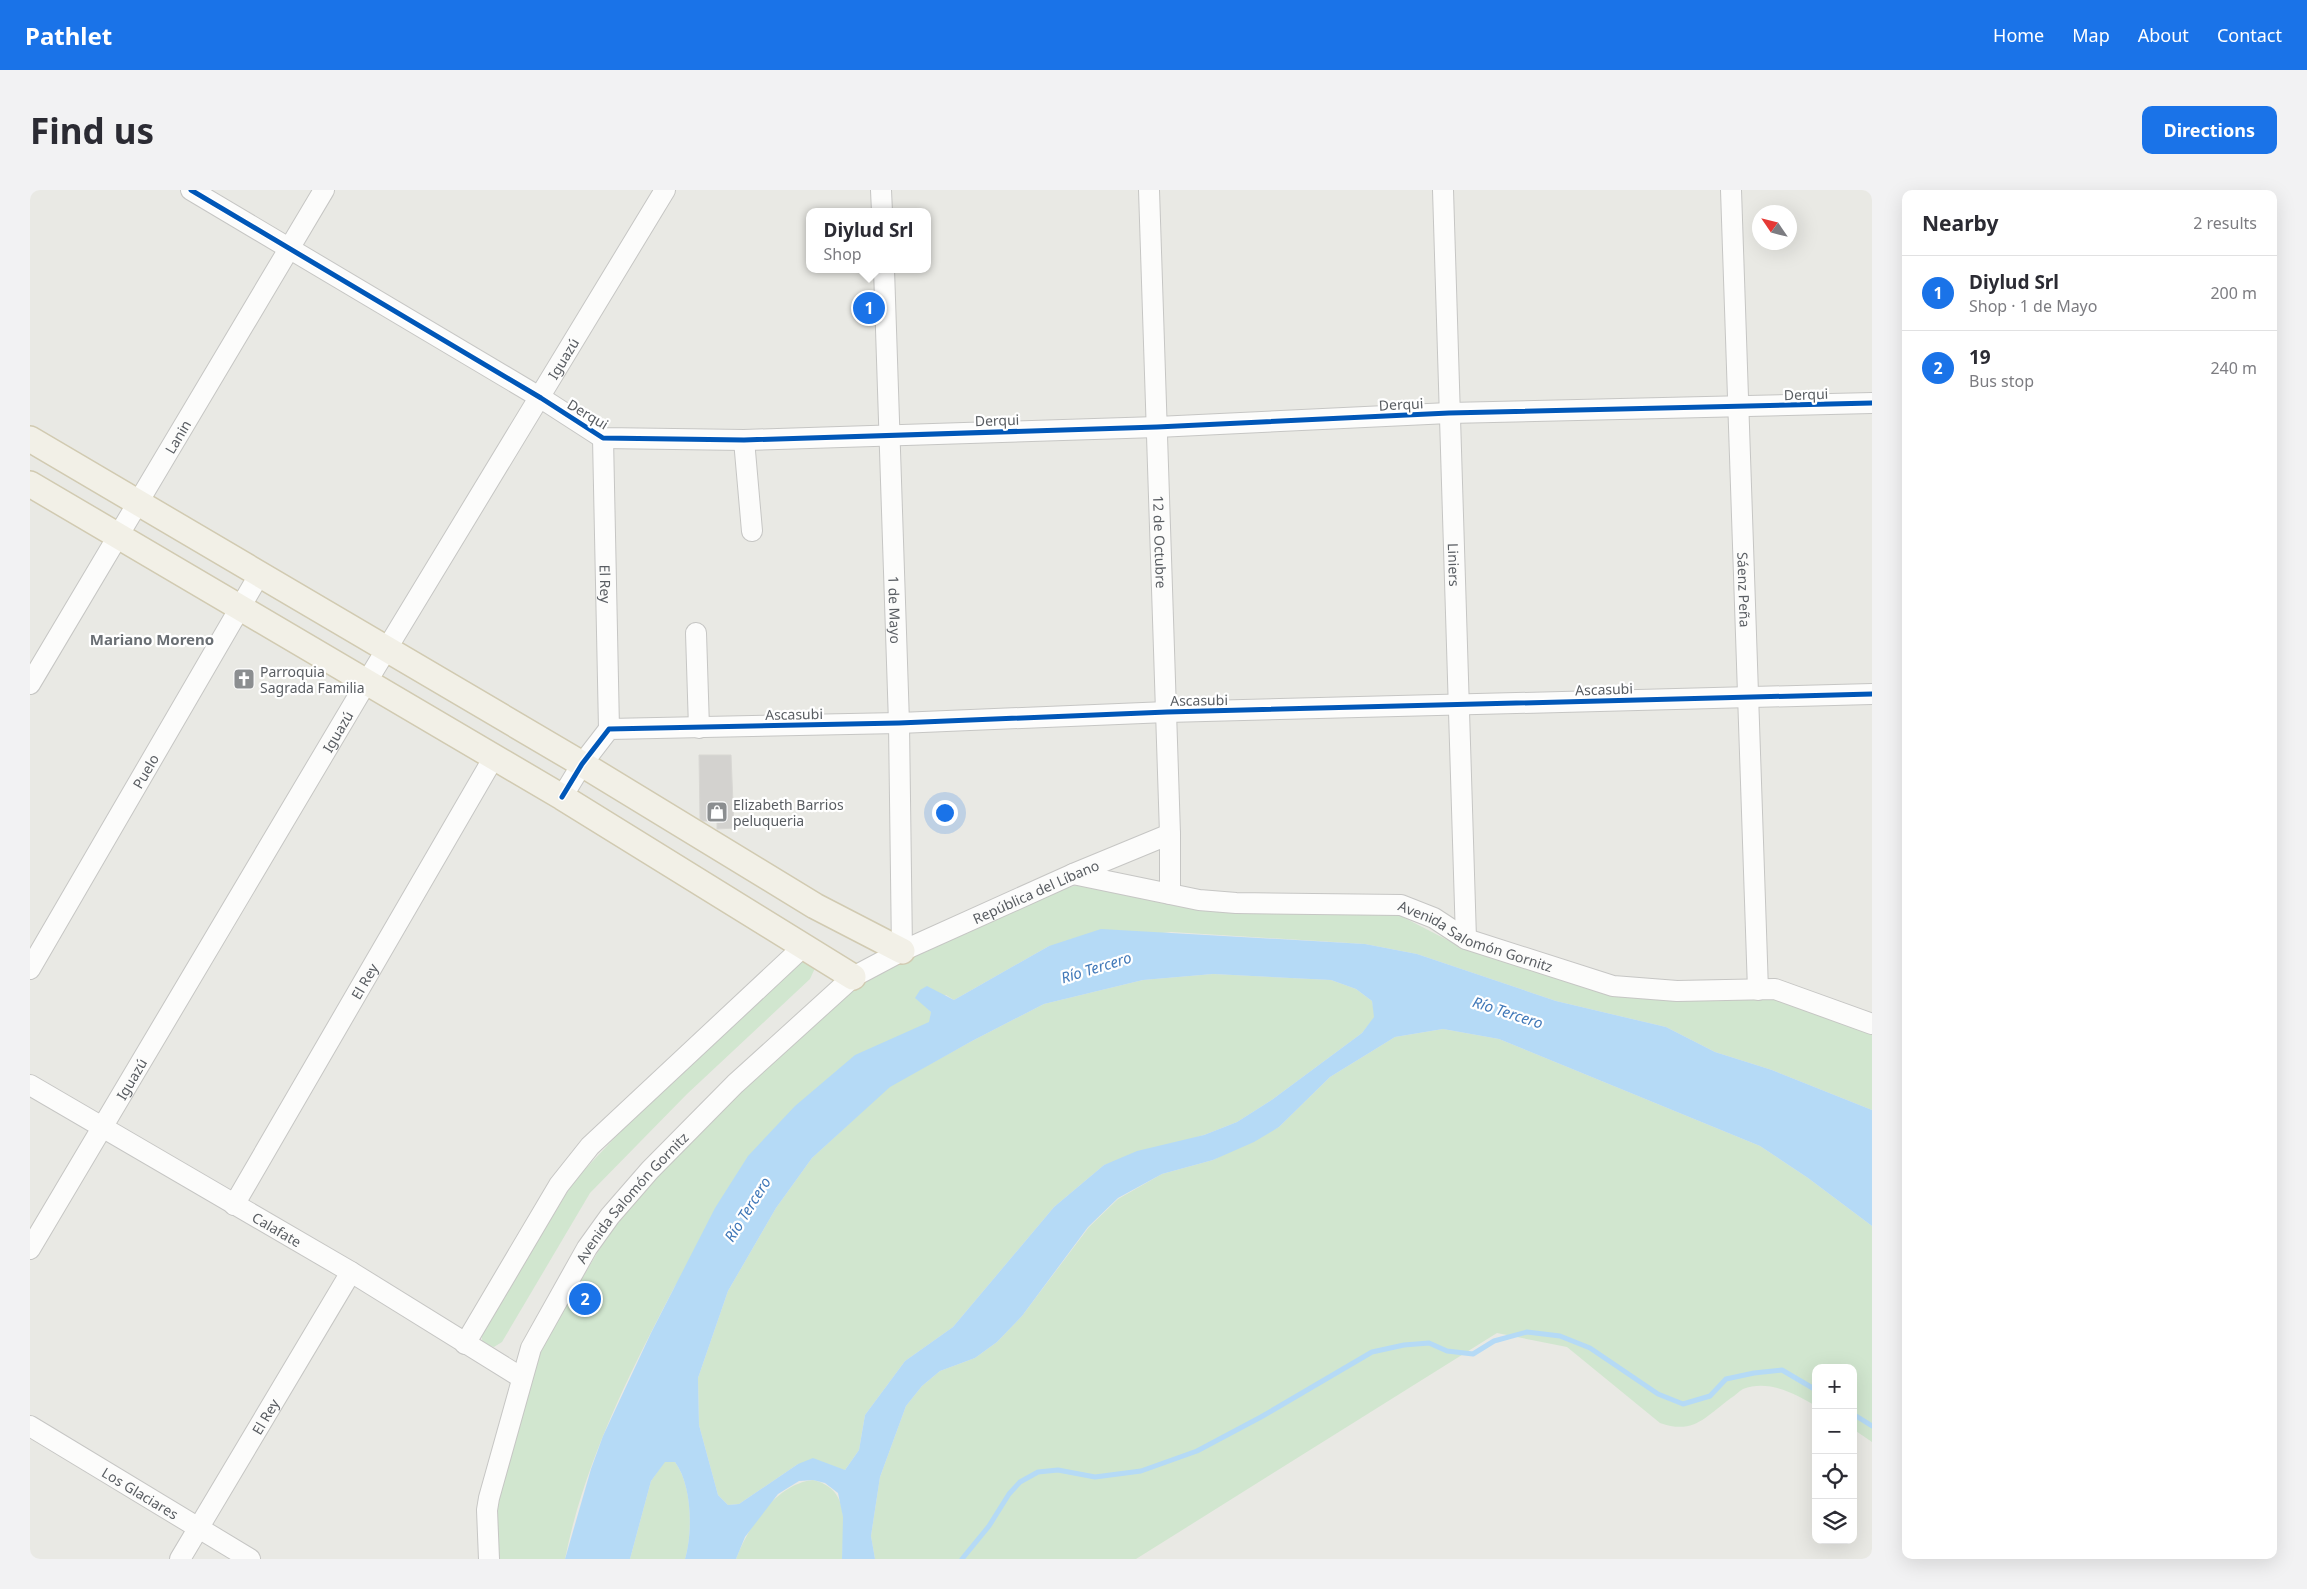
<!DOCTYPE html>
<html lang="en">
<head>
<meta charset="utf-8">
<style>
  :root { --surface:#fff; --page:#f2f2f3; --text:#2b2b33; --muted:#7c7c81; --line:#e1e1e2; --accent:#1a73e8 }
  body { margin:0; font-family:"Noto Sans",sans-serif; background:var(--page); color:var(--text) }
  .controls { position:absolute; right:15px; bottom:15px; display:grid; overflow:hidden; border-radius:10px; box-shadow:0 5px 20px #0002 }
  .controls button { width:45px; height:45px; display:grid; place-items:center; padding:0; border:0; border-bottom:1px solid var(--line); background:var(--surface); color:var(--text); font:25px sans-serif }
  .compass { position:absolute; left:1722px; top:15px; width:45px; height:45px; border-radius:50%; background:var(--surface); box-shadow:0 5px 20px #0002; rotate:305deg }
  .you { position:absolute; left:914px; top:622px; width:18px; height:18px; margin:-12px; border:4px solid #fff; border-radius:50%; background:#1a73e8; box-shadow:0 0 0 8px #1a73e833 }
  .badge { display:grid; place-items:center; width:32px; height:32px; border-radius:50%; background:var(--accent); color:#fff; font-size:16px; font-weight:700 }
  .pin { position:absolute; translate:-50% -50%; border:2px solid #fff; box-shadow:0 1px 5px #0006 }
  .popup { position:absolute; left:776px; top:18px; width:125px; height:65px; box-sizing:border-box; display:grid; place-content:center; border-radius:10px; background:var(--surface); filter:drop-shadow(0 1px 4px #0005); font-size:16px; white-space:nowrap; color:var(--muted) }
  .popup b { font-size:19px; color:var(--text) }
  .popup::after { content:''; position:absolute; left:50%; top:100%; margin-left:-10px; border:10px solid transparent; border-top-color:var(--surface) }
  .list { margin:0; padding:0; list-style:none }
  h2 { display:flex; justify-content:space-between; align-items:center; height:65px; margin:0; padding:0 20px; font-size:21px }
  h2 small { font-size:16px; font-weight:400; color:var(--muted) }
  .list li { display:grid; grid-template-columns:32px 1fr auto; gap:15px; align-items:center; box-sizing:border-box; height:75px; padding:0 20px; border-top:1px solid var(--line) }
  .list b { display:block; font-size:19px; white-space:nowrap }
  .list p { margin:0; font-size:16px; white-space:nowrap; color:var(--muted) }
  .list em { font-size:16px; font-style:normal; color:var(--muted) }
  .icon { flex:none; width:28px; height:28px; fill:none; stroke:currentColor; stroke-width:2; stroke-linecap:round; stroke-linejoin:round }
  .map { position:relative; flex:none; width:1842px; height:1369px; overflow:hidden; border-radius:10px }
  header { display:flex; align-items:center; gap:30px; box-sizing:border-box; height:70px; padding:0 25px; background:var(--accent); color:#fff }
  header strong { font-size:24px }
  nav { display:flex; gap:28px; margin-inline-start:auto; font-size:18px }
  .intro { display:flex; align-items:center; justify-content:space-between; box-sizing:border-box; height:120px; padding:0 30px }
  h1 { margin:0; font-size:35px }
  .button { padding:12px 22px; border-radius:10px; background:var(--accent); color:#fff; font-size:18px; font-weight:700 }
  main { display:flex; gap:30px; padding:0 30px }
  aside { flex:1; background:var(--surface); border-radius:10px; box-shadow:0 5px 20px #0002 }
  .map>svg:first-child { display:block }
  .green { fill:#d1e6cf }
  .water { fill:#b5daf6; fill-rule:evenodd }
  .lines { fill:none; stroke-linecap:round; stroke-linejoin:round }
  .stream { stroke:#b5daf6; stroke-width:5 }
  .building { fill:#d3d2cf; stroke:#d8d7d3 }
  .minor-casing { stroke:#c6c6c4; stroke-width:22 }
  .major-casing { stroke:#d1cab1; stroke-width:28 }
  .minor { stroke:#fcfcfb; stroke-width:20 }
  .major { stroke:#f2f0e7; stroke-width:25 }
  .cycleway-casing { stroke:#fff; stroke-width:8 }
  .cycleway { stroke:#0057b8; stroke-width:5 }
  .labels { text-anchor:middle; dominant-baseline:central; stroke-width:4.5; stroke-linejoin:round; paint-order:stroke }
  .street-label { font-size:14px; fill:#595d62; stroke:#fff }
  .poi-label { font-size:14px; fill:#595d62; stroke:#fff; text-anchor:start }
  .neighbourhood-label { font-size:15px; font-weight:bold; fill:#6a6f74; stroke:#fff }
  .water-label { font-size:15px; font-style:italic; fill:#4078b8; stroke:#fff }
</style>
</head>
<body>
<header>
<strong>Pathlet</strong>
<nav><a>Home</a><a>Map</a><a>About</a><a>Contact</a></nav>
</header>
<div class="intro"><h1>Find us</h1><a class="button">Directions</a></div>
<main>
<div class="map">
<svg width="1842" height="1369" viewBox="0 0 1842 1369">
  <rect width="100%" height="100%" fill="#e9e9e4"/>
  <g class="green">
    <path d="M1044 696H1052L1178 721 1367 724 1433 758 1632 809 1748 810 1842 844V920L1742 880 1685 862 1636 837 1526 811 1387 764 1335 754 1141 742 1019 756 924 810 916 805 896 816 901 822 900 832 645 1096C600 1182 554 1273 535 1369H468L466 1332 469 1304 509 1165 524 1135 584 1035 625 986 711 901 829 793 842 785 1026 701Z"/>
    <polygon points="775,770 783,774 785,778 780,789 657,904 560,1003 472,1152 464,1157 453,1153 451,1145 544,991 609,922 771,771"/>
    <polygon points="1183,784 1301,790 1326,799 1342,811 1345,827 1332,843 1243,909 1207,932 1174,945 1074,975 1024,1017 923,1137 875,1171 835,1225 829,1260 815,1280 768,1274 709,1314 698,1315 688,1305 669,1235 668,1188 698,1101 746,1018 782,968 860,896 942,851 1014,814 1113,790"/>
    <path d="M1413 839 1469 849 1730 956 1778 988 1842 1036V1252L1823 1239V1178H1786V1216C1765 1204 1739 1189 1713 1199 1709 1201 1705 1206 1701 1208 1675 1227 1664 1245 1630 1233L1537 1157 1467 1143 1106 1369H845L841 1346 850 1287 876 1216 892 1196 910 1181 945 1168 967 1152 992 1126 1059 1037 1088 1009 1132 984 1183 970 1249 937 1300 887 1365 847Z"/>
    <path d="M635 1271 645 1272C662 1295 663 1342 655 1369H600L621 1291Z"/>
    <path d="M783 1290C822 1299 813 1338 812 1369H706C718 1337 746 1294 783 1290Z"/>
  </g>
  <path class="water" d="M1071 739 1335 754 1387 764 1526 811 1636 837 1685 862 1742 880 1842 920V1036L1778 988 1730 956 1469 849 1413 839 1365 847 1300 887 1249 937 1224 952 1183 970 1132 984 1088 1008 1058 1037 992 1126 967 1152 945 1168 910 1181 892 1196 876 1216 850 1287 841 1346 845 1369H812L813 1327 808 1303 795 1293 783 1290 769 1291 748 1304 715 1347 706 1369H655C663 1342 662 1295 645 1272H635L621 1291 600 1369H535L561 1279 573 1246 621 1143 685 1018 718 966 765 916 825 865 899 832 901 822 885 808 890 800 897 796 924 810 1019 756ZM1183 784 1301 790 1326 799 1342 811 1344 827 1332 843 1243 909 1207 932 1174 945 1107 961 1074 975 1024 1017 923 1137 875 1171 835 1225 829 1260 815 1280 783 1268 768 1274 709 1314 698 1315 688 1305 669 1235 668 1188 698 1101 746 1018 782 968 860 897 942 851 1014 814 1113 790Z"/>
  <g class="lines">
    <g class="stream">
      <polyline points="1823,1224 1842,1236"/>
      <polyline points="932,1369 959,1336 979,1304 990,1292 1008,1282 1028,1280 1065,1287 1111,1281 1167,1261 1231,1227 1342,1162 1374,1155 1399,1153 1417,1161 1443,1164 1464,1151 1497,1142 1530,1146 1560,1158 1628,1204 1653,1214 1680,1206 1696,1189 1724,1183 1752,1180 1786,1200"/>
    </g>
  </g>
  <polygon class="building" points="669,565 701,565 704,638 687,639 687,631 673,631 670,629"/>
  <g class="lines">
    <g class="minor-casing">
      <g id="minor">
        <polyline points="161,0 511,208 573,248 714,250 1127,237 1419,223 1842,213"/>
        <polyline points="851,0 852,22"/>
        <path id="s1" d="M1119 0 1140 644V704"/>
        <path id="s2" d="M1413 0 1436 749"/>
        <path id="s3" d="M1701 0 1728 800"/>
        <path id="s4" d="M854 79 869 533 872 761"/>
        <path id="s5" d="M573 248 579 539"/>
        <polyline points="714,250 722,341"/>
        <polyline points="666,443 669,538"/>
        <path id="s6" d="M0 494 294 0"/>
        <polyline points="532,607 552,574 579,539 869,533 1137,522 1842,504"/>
        <path id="s7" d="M1043 684 1169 710 1206 713 1371 715 1404 728 1436 749 1583 796 1647 801 1745 799 1842 834"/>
        <path id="s8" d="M0 779 229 385"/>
        <path id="s9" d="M0 895 321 1082 492 1188"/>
        <path id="s10" d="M204 1015 464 567"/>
        <path id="s11" d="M0 1059 336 493 635 0"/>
        <polyline points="435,1154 529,995 560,956 774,756"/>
        <path id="s12" d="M0 1236 220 1369"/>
        <path id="s13" d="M150 1369 321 1082"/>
        <path id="s14" d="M459 1369 457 1320 459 1308 501 1158 557 1058 580 1026 620 980 705 894 823 787 872 761 1043 684 1140 644"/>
      </g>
    </g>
    <g class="major-casing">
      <g id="major">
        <polyline points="0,249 552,574 785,716 872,761"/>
        <polyline points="0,294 532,607 823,787"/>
      </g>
    </g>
    <use href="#minor" class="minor"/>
    <use href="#major" class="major"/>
    <g class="cycleway-casing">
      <g id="cycleway">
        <polyline points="161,0 511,208 573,248 714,250 1127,237 1419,223 1842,213"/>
        <polyline points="532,607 552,574 579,539 869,533 1137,522 1842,504"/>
      </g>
    </g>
    <use href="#cycleway" class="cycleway"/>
  </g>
  <defs>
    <g id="church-square" transform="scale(1.125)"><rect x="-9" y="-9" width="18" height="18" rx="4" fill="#8b8e90" stroke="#fff"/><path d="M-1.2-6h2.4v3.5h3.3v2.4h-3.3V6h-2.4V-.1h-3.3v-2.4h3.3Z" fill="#fff"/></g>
    <g id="shop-square" transform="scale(1.125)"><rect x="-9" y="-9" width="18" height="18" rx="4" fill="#8b8e90" stroke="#fff"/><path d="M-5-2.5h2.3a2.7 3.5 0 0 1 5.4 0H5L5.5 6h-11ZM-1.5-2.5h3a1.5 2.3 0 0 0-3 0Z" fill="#fff"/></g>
  </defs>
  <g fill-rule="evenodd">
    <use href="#church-square" x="214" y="489"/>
    <use href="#shop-square" x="687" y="622"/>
  </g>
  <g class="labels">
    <g class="street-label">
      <text stroke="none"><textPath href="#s11" startOffset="1038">Iguazú</textPath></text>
      <text transform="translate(1776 204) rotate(-2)">Derqui</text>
      <text transform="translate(1371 214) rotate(-3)">Derqui</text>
      <text transform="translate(558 224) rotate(31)">Derqui</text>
      <text transform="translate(967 230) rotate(-2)">Derqui</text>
      <text stroke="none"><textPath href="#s6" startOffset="288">Lanin</textPath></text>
      <text stroke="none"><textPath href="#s1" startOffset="352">12 de Octubre</textPath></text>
      <text stroke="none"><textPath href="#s2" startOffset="375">Liniers</textPath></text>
      <text stroke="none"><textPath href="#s5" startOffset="146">El Rey</textPath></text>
      <text stroke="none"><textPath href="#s3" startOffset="400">Sáenz Peña</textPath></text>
      <text stroke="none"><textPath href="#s4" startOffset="341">1 de Mayo</textPath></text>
      <text transform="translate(1574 499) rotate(-2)">Ascasubi</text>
      <text transform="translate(1169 510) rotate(-1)">Ascasubi</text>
      <text transform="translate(764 524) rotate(-1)">Ascasubi</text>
      <text stroke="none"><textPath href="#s11" startOffset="602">Iguazú</textPath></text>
      <text stroke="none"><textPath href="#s8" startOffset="229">Puelo</textPath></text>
      <text stroke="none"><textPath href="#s14" startOffset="914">República del Líbano</textPath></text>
      <text stroke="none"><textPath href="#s7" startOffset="412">Avenida Salomón Gornitz</textPath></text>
      <text stroke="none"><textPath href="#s10" startOffset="259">El Rey</textPath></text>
      <text stroke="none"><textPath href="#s11" startOffset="198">Iguazú</textPath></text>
      <text stroke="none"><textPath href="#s14" startOffset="399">Avenida Salomón Gornitz</textPath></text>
      <text stroke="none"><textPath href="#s9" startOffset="286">Calafate</textPath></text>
      <text stroke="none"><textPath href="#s13" startOffset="166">El Rey</textPath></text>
      <text stroke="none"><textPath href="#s12" startOffset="129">Los Glaciares</textPath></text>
    </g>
    <g class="poi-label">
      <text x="230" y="481">Parroquia<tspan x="230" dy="16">Sagrada Familia</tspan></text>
      <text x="703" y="614">Elizabeth Barrios<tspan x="703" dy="16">peluqueria</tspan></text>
    </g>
    <g class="neighbourhood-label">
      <text x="122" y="449">Mariano Moreno</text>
    </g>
    <g class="water-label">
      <text transform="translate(1066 777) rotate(-17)">Río Tercero</text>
      <text transform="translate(1478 822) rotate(18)">Río Tercero</text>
      <text transform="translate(717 1019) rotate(-58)">Río Tercero</text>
    </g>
  </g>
</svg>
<div class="controls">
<button>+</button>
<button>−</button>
<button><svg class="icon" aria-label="locate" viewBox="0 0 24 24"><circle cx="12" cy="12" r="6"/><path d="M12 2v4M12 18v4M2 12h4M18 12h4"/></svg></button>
<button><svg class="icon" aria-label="layers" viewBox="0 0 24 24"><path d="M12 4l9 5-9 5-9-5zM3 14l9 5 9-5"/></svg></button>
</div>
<svg class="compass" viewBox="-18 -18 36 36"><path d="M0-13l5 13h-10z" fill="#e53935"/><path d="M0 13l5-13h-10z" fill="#7c7c81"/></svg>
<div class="you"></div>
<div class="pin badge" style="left:839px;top:118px">1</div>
<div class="popup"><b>Diylud Srl</b>Shop</div>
<div class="pin badge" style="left:555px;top:1109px">2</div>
</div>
<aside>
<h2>Nearby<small>2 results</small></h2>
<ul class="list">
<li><span class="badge">1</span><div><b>Diylud Srl</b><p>Shop · 1 de Mayo</p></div><em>200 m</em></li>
<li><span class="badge">2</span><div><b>19</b><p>Bus stop</p></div><em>240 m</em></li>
</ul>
</aside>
</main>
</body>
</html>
